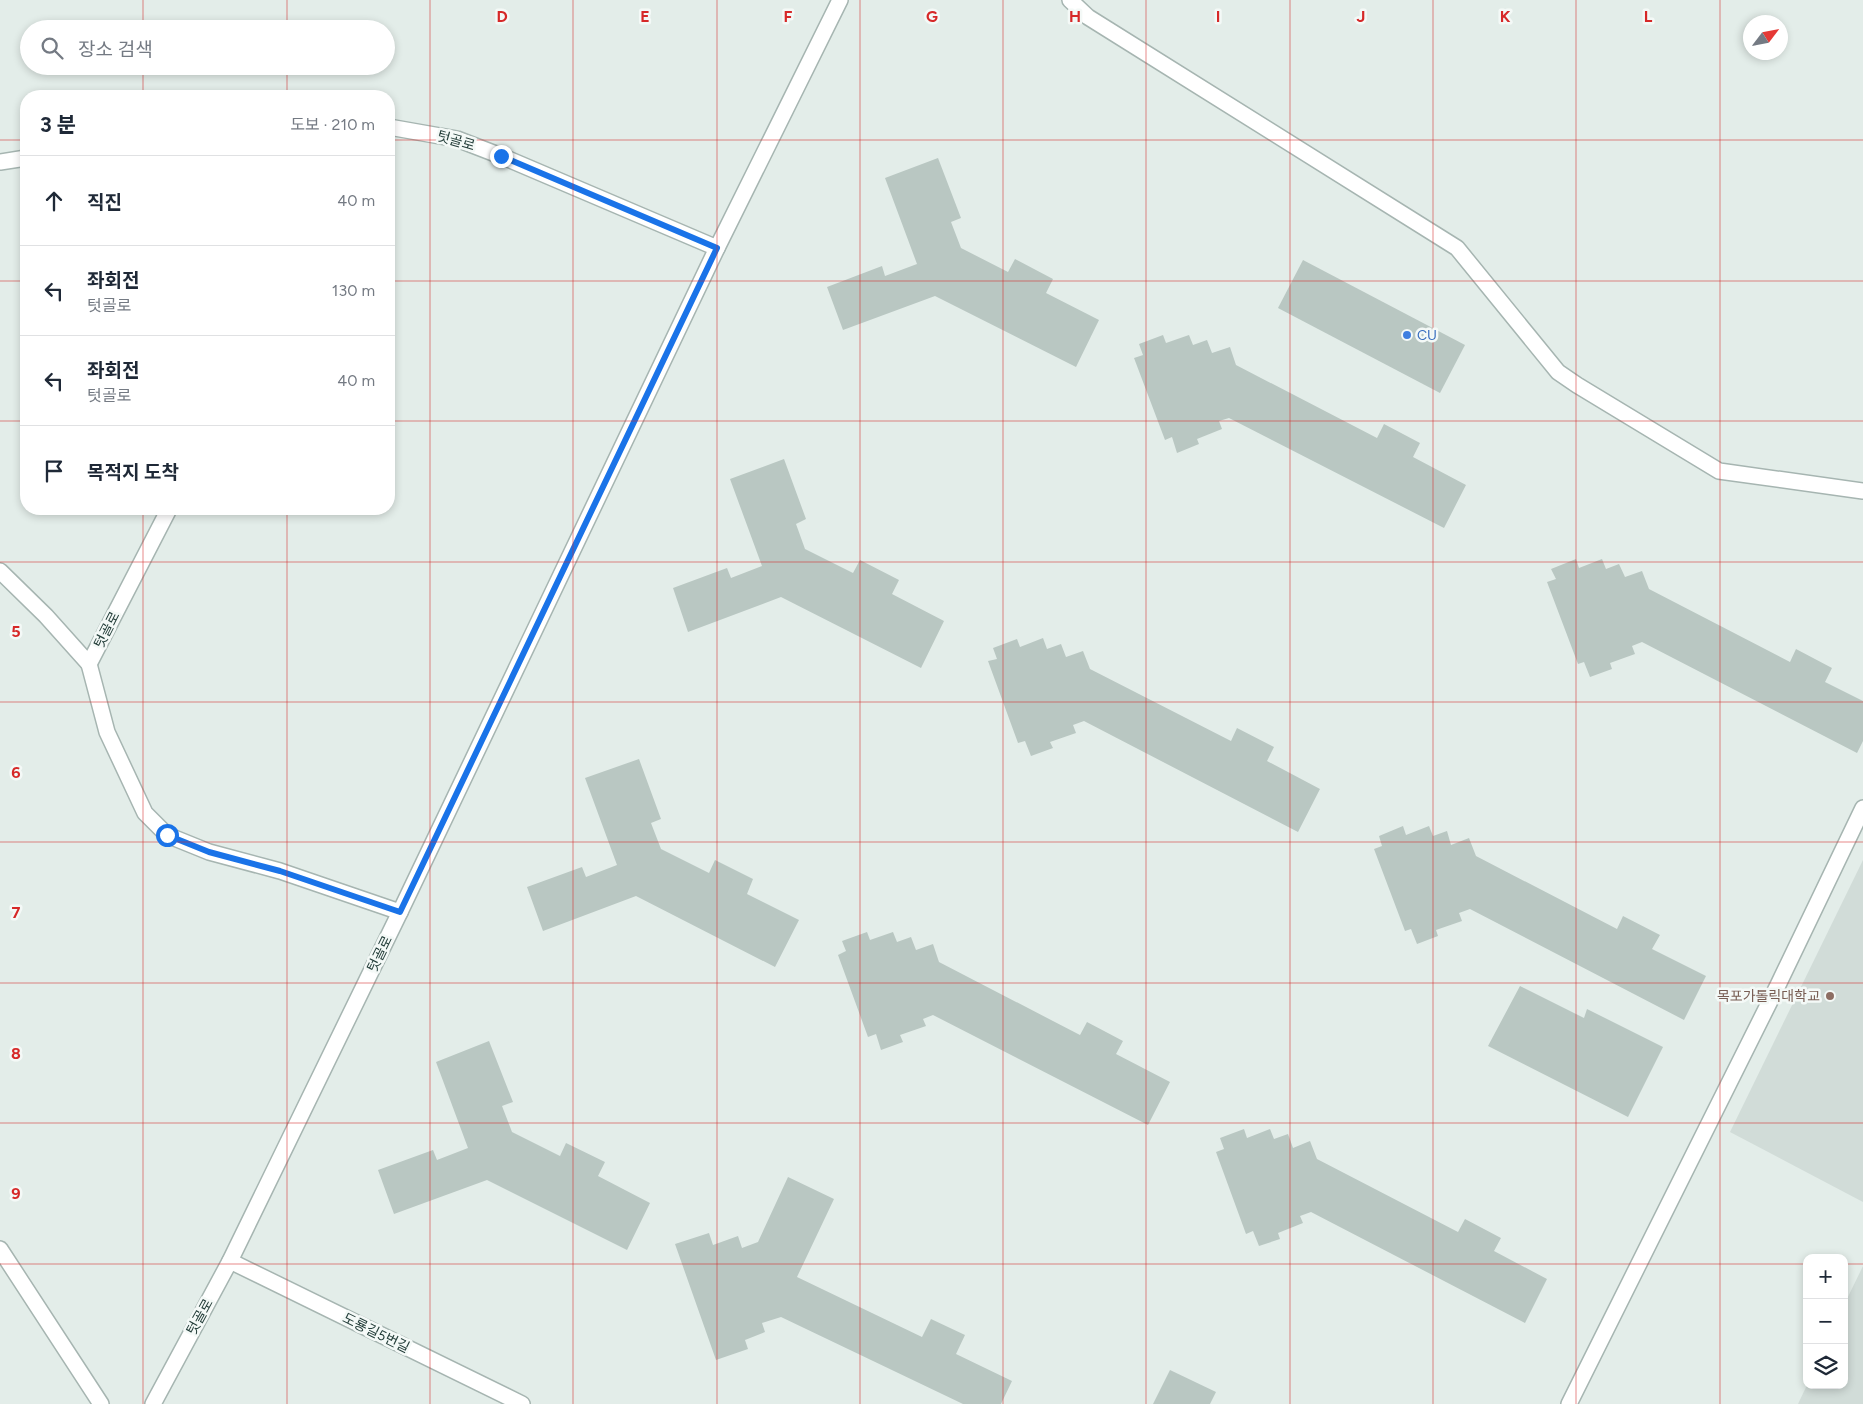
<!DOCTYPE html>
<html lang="ko">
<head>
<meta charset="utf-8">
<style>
  :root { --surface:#fff; --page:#f6f6f7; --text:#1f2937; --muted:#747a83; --line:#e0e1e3 }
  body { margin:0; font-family:Figtree,"Noto Sans KR",sans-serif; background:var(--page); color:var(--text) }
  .controls { position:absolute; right:15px; bottom:15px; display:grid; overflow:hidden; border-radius:10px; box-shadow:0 2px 8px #0003 }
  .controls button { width:45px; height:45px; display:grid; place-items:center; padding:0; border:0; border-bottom:1px solid var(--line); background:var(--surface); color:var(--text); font:25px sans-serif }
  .compass { position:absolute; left:1743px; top:15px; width:45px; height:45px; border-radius:50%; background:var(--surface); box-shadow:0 2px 8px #0003; rotate:58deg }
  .stop { position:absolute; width:15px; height:15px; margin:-11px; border:4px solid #1a73e8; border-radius:50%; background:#fff }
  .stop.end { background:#1a73e8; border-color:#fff; box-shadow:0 1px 5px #0008 }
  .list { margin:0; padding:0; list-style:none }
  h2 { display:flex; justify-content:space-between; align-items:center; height:65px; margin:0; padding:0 20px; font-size:21px }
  h2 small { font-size:16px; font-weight:400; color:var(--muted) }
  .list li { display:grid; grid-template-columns:32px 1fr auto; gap:15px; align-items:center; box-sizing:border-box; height:90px; padding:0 20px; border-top:1px solid var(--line) }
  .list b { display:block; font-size:19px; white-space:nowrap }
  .list p { margin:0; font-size:16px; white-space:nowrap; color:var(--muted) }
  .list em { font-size:16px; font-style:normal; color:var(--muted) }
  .icon { flex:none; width:28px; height:28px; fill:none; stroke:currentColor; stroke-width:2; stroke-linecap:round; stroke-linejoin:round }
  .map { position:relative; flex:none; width:1863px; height:1404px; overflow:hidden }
  .search { position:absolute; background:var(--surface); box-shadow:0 2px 8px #0003; left:20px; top:20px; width:375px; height:55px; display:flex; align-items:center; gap:12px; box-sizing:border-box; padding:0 18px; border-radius:28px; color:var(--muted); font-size:19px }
  .panel { position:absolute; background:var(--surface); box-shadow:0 2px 8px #0003; left:20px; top:90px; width:375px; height:425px; border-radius:20px }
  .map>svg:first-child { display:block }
  .built { fill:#d1dcd8 }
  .building { fill:#b9c7c2 }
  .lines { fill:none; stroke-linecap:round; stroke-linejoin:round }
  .minor-casing { stroke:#a6b5b1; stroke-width:18 }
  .minor { stroke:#fff; stroke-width:15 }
  .route { stroke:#1a73e8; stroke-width:6 }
  .grid { fill:none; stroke:#d62828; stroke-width:1; stroke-opacity:0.55 }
  .shop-dot { fill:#3f7fe0; stroke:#f4f9f7; stroke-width:2 }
  .education-dot { fill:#8d6e63; stroke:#f4f9f7; stroke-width:2 }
  .labels { text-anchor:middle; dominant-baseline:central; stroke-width:5; stroke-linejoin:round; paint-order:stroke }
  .street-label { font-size:14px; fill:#233d39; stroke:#f4f9f7 }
  .shop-label { font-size:14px; fill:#366cbe; stroke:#f4f9f7; text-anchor:start }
  .education-label { font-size:14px; fill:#785e54; stroke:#f4f9f7; text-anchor:end }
  .grid-label { font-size:16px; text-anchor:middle; font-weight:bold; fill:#d62828; stroke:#f4f9f7; stroke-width:5; stroke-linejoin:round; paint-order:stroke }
</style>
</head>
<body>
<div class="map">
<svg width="1863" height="1404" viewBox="0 0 1863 1404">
  <rect width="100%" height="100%" fill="#e3ede9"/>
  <g class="built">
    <polygon points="1863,860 1863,1202 1730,1132"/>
    <polygon points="1863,1266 1863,1404 1798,1404 1807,1385 1844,1385 1844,1305"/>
  </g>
  <g class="building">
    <polygon points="938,158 961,218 951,222 961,248 1008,272 1015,259 1053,279 1046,293 1099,320 1076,367 935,296 843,330 827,287 882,266 885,276 917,264 885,178"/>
    <polygon points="1303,260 1465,345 1440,393 1278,308"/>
    <polygon points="1163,335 1166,343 1189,335 1193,345 1207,340 1212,353 1230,347 1236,365 1377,438 1384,424 1420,443 1413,457 1466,485 1444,528 1229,418 1219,421 1222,429 1197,439 1199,444 1177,453 1172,437 1165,440 1134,358 1143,355 1139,344"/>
    <polygon points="784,459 806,519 796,524 805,549 853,573 860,560 899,580 892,594 944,621 921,668 781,597 688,632 673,588 727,568 731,578 762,566 730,479"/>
    <polygon points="1576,559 1579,568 1602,559 1606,569 1619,564 1625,577 1642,571 1649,589 1790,662 1796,649 1832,668 1825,682 1863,701 1863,741 1857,753 1642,642 1632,646 1635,654 1610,663 1612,669 1590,677 1584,662 1578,664 1547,582 1556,579 1551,569"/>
    <polygon points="1043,638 1047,649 1061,644 1066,657 1083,651 1090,669 1231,741 1237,728 1274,747 1267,761 1320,789 1298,832 1084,721 1073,725 1076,733 1050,742 1053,748 1031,756 1025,741 1018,743 988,661 997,659 993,648 1017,639 1020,647"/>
    <polygon points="639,759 661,819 651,823 661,849 709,873 715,860 753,879 747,894 799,920 775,967 636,896 543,931 527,887 582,867 586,877 617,865 585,778"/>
    <polygon points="1403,826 1406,835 1429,826 1433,836 1447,831 1451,845 1469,838 1476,856 1617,929 1623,916 1660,935 1652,949 1706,976 1684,1020 1470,909 1459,913 1462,921 1436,930 1438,936 1417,944 1411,929 1405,931 1374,849 1382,846 1379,836"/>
    <polygon points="867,932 870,940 893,932 897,942 911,937 916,950 933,944 939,962 1080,1035 1087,1022 1123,1041 1116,1054 1170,1082 1148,1125 933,1015 923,1019 926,1026 900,1035 903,1042 881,1050 876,1034 868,1037 838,955 846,951 842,941"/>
    <polygon points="1520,986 1584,1018 1587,1009 1663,1047 1628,1117 1488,1046"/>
    <polygon points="489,1041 513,1102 502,1106 512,1132 560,1156 566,1143 605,1162 598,1176 650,1203 627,1250 487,1180 394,1214 378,1170 433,1150 437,1160 468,1148 436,1062"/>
    <polygon points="1244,1129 1247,1138 1270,1129 1274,1139 1288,1134 1293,1148 1310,1141 1317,1159 1458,1232 1465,1219 1501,1238 1494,1251 1547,1279 1525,1323 1311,1212 1300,1216 1303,1223 1278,1233 1280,1239 1259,1246 1253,1231 1246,1234 1216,1152 1224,1149 1220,1138"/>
    <polygon points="788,1177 834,1199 797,1277 922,1337 931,1319 965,1335 956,1354 1012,1381 1001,1404 963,1404 781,1317 762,1323 765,1332 745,1340 748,1349 716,1360 675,1244 709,1233 713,1245 738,1236 742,1248 758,1242"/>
    <polygon points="1170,1370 1216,1392 1210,1404 1153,1404"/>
  </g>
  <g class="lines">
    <g class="minor-casing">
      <g id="minor">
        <polyline points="1070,0 1088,17 1457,248 1558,372 1577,385 1719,471 1863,491"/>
        <polyline points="389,127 457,139 501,156 717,248"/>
        <polyline points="0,162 26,158"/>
        <polyline points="0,571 46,616 89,664 169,509"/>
        <polyline points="89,664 107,732 145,813 167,835 209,852 280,871 400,912"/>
        <polyline points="0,1249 101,1404"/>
        <polyline points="230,1261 522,1404"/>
        <polyline points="153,1404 230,1261 400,912 717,248 840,0"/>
        <polyline points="1569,1404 1778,985 1863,808"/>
      </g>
    </g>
    <use href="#minor" class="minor"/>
  </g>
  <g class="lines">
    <polyline class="route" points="167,835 209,852 280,871 400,912 717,248 501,156"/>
  </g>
  <path class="grid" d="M143 0V29M287 0V29M430 0V1404M573 0V1404M717 0V1404M860 0V1404M1003 0V1404M1146 0V1404M1290 0V1404M1433 0V1404M1576 0V1404M1720 0V1404M143 66V96M287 66V96M0 140H26M389 140H1863M0 281H26M389 281H1863M0 421H26M389 421H1863M143 509V1404M287 509V1404M0 562H1863M0 702H1863M0 842H1863M0 983H1863M0 1123H1863M0 1264H1807M1844 1264H1863"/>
  <circle class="shop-dot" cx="1407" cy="335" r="5"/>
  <circle class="education-dot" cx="1830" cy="996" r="5"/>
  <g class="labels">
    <g class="street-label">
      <text transform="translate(456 141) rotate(16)">텃골로</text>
      <text transform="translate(107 630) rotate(-63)">텃골로</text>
      <text transform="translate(380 954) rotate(-64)">텃골로</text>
      <text transform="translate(200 1317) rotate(-61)">텃골로</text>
      <text transform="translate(376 1333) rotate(26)">도룡길5번길</text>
    </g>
    <g class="shop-label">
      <text x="1417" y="335">CU</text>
    </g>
    <g class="education-label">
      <text x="1820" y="996">목포가톨릭대학교</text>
    </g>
  </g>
  <g class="grid-label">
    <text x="502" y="22">D</text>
    <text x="645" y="22">E</text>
    <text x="788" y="22">F</text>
    <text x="932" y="22">G</text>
    <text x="1075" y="22">H</text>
    <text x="1218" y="22">I</text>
    <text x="1361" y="22">J</text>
    <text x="1505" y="22">K</text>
    <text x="1648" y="22">L</text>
    <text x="16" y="637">5</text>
    <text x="16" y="778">6</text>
    <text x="16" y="918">7</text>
    <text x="16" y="1059">8</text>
    <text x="16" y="1199">9</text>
  </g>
</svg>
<div class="controls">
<button>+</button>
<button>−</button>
<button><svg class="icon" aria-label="layers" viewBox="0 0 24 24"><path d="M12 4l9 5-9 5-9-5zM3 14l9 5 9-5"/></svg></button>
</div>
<svg class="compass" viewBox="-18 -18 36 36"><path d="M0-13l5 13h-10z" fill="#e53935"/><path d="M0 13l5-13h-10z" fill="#747a83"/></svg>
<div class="stop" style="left:167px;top:835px"></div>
<div class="stop end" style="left:501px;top:156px"></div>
<div class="search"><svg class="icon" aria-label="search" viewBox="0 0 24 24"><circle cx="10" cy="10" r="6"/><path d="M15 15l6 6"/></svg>장소 검색</div>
<section class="panel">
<h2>3 분<small>도보 · 210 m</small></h2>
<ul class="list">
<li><svg class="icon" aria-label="ahead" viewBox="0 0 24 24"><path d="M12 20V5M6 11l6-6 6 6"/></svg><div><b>직진</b></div><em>40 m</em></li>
<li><svg class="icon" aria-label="left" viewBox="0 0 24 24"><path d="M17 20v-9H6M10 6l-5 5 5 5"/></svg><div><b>좌회전</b><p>텃골로</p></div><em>130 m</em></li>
<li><svg class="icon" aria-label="left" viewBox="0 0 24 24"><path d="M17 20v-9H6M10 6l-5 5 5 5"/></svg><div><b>좌회전</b><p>텃골로</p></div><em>40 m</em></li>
<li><svg class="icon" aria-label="arrive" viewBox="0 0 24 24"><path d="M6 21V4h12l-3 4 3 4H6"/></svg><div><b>목적지 도착</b></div></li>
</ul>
</section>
</div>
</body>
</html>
